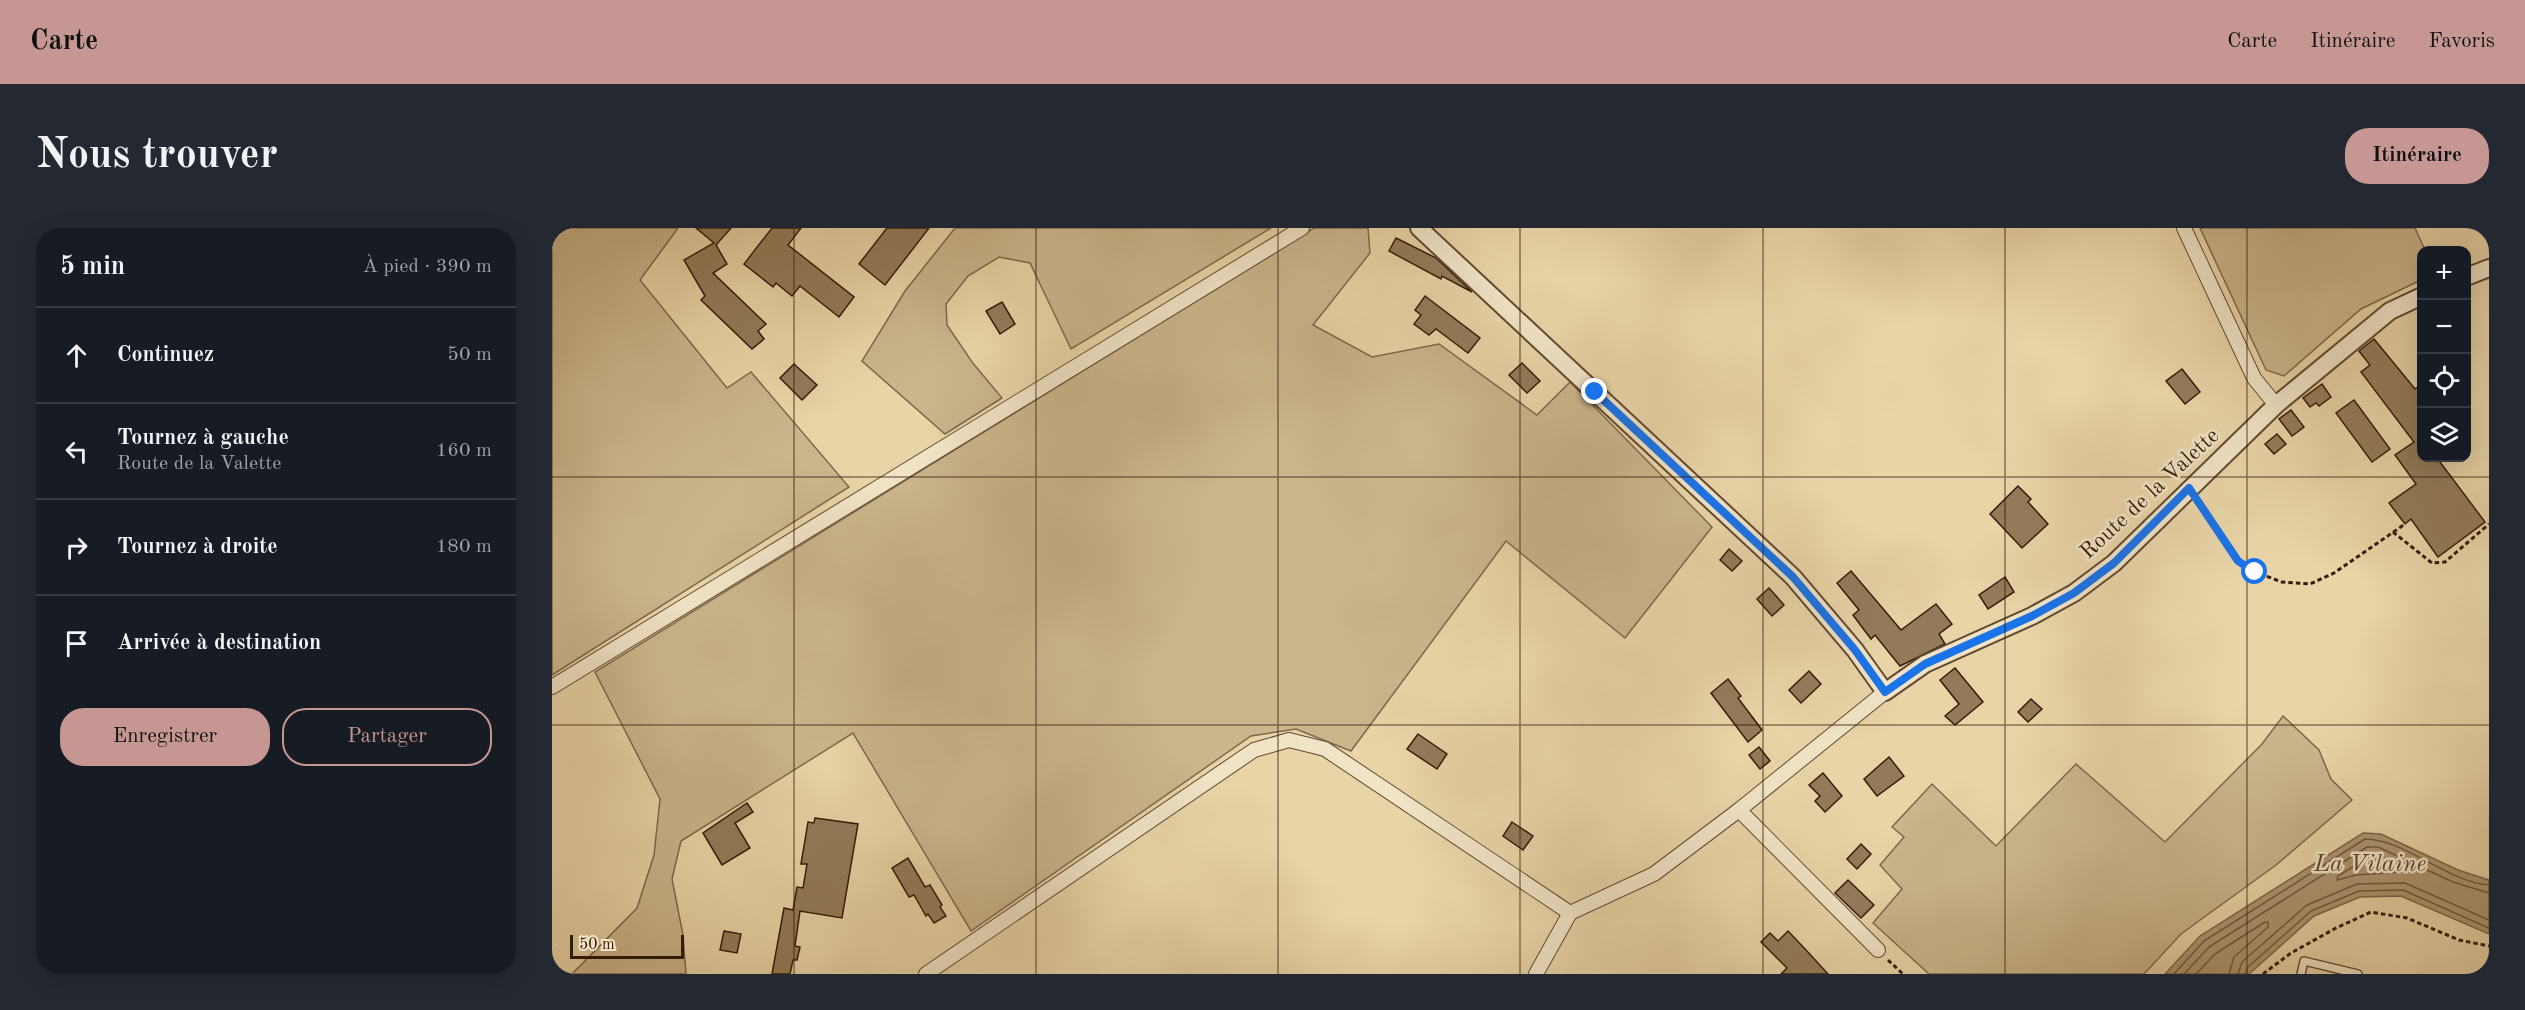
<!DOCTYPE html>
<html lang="fr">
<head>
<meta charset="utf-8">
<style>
  :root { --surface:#171b24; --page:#242831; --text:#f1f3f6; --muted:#9ea1a6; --line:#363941; --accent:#c59692 }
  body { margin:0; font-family:"Old Standard TT",serif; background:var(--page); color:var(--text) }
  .controls { position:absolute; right:18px; top:18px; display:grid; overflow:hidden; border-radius:12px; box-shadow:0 6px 24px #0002 }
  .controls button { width:54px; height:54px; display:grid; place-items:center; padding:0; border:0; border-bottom:2px solid var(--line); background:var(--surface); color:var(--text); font:30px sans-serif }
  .scale { position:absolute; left:18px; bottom:15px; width:114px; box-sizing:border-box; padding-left:6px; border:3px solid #361b07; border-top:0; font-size:16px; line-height:21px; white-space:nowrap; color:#361b07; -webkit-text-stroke:4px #f0e3c6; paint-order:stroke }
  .stop { position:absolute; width:18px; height:18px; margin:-14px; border:4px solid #1a73e8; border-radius:50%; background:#fff }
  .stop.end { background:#1a73e8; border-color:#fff; box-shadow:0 2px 6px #0008 }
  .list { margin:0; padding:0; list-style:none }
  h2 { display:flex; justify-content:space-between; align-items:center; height:78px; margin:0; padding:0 24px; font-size:26px }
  h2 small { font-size:20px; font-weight:400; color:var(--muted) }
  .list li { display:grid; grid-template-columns:39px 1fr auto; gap:18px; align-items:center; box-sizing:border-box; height:96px; padding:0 24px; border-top:2px solid var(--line) }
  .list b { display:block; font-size:22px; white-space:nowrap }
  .list p { margin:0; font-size:20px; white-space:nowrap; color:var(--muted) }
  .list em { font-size:20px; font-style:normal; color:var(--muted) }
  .actions { display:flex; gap:12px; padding:18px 24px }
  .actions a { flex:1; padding:14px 0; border:2px solid var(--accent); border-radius:24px; text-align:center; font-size:21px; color:var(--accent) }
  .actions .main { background:var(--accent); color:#111 }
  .icon { flex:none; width:33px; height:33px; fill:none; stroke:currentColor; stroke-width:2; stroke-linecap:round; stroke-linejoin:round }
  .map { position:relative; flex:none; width:1937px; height:746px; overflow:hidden; border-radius:24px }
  header { display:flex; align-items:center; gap:36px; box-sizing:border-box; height:84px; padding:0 30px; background:var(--accent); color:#111 }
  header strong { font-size:28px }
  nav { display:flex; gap:33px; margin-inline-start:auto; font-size:21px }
  .intro { display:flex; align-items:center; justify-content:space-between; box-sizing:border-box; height:144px; padding:0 36px }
  h1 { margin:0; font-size:42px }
  .button { padding:15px 27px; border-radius:24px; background:var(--accent); color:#111; font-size:21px; font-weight:700 }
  main { display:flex; gap:36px; padding:0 36px }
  aside { flex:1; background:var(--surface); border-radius:24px; box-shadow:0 6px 24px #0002 }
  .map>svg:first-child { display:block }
  .green { fill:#cab58c; stroke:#80684a; stroke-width:1.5 }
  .water { fill:#ab9571; stroke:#7c6447; stroke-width:1.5 }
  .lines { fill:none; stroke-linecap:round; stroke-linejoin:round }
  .shore { stroke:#70583c; stroke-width:1.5 }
  .building { fill:#937b5a; stroke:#361b07; stroke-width:1.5 }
  .service-casing { stroke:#62492f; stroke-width:10 }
  .minor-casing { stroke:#62492f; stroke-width:16 }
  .tertiary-casing { stroke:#62492f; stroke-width:20 }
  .path { stroke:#361b07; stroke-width:3; stroke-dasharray:4.5 3; stroke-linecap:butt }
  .service { stroke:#f0e3c6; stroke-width:7 }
  .minor { stroke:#f0e3c6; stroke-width:14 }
  .tertiary { stroke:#f0e3c6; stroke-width:16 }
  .route { stroke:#1a73e8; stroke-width:8 }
  .grid { fill:none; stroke:#361b07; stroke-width:1.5; stroke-opacity:0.55 }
  .labels { text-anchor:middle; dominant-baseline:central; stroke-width:5; stroke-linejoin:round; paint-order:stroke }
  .street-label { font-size:22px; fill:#361b07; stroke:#f0e3c6 }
  .water-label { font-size:24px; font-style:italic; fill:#5f462c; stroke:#f0e3c6 }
</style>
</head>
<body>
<header>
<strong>Carte</strong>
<nav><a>Carte</a><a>Itinéraire</a><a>Favoris</a></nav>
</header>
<div class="intro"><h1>Nous trouver</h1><a class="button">Itinéraire</a></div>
<main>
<aside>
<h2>5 min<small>À pied · 390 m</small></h2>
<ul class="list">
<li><svg class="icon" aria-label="ahead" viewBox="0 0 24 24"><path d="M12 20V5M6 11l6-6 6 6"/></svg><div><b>Continuez</b></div><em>50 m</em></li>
<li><svg class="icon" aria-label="left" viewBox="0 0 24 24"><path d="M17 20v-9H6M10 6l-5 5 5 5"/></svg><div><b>Tournez à gauche</b><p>Route de la Valette</p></div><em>160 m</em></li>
<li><svg class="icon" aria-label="right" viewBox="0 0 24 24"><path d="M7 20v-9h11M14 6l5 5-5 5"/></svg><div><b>Tournez à droite</b></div><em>180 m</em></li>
<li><svg class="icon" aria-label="arrive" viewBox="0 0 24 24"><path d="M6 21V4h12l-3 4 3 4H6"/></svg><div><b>Arrivée à destination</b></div></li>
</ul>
<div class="actions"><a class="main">Enregistrer</a><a>Partager</a></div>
</aside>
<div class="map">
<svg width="1937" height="746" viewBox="0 0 1937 746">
  <rect width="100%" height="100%" fill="#e8d4a7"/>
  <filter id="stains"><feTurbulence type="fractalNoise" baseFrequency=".00333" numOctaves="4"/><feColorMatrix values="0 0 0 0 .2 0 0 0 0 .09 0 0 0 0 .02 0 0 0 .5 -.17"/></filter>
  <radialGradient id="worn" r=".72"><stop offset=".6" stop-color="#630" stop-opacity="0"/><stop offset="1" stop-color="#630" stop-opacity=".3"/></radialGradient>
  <g class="green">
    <polygon points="0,0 126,0 88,52 175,160 199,144 297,259 0,447"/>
    <polygon points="403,0 719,0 519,121 478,35 447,29 416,48 394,76 395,97 420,134 450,170 393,206 310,133 353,63"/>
    <polygon points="762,0 816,0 818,25 761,97 820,129 887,116 985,187 1018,154 1160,299 1073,410 954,313 799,523 744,501 699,508 419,703 301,505 129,613 120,651 131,707 134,746 20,746 85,680 102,627 108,571 43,444"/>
    <polygon points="1648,0 1863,0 1873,22 1870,22 1869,52 1809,81 1732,148 1714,142"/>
    <polygon points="1731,488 1767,522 1779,551 1800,572 1724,637 1629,706 1592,746 1377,746 1321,695 1350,661 1328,637 1352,609 1340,599 1380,556 1444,618 1524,536 1613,614 1710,516"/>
  </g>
  <polygon class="water" points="1811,605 1829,606 1906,642 1937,652 1937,706 1849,668 1808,669 1762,688 1697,746 1613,746 1648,708"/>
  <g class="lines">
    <g class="shore">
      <polygon points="1818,628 1849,640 1850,644 1804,647 1785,652 1786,648"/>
      <path d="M1622 746 1652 713 1813 611C1855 612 1893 653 1937 657"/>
      <polyline points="1632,746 1657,719 1815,619 1826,619 1901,654 1937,665"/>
      <polyline points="1644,746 1663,726 1713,694 1716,694 1716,699 1682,729 1677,746"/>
      <polyline points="1686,746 1690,734 1755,677 1805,656 1853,655 1937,692"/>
      <polyline points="1693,746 1696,739 1759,683 1807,663 1851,662 1937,700"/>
    </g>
  </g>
  <g class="building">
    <polygon points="144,0 179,0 164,17 175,36 161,45 214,96 206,103 212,111 200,121 149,72 153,68 132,32 162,15"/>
    <polygon points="220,0 249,0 236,17 302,69 287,89 248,58 240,68 224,55 221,59 192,36"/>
    <polygon points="335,0 377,0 333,57 307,36"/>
    <polygon points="844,10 884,30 920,64 890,48 889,51 837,23"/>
    <polygon points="873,68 928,110 916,125 884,101 877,107 862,96 869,87 863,82"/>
    <polygon points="450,74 463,96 448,106 434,83"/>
    <polygon points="1822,111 1863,161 1869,157 1869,230 1885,230 1933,294 1886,329 1859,291 1853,296 1837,275 1864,256 1843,227 1862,214 1809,144 1818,137 1807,123"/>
    <polygon points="970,135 988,153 975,165 957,147"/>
    <polygon points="242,136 265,157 250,172 228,150"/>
    <polygon points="1630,141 1648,164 1633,176 1614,153"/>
    <polygon points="1770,156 1779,169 1767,178 1764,175 1758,179 1751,170"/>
    <polygon points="1802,172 1838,221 1820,234 1784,185"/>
    <polygon points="1739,182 1752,199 1740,208 1727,191"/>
    <polygon points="1725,206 1734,216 1722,226 1713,216"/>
    <polygon points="1466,258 1479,271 1476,274 1496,296 1470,320 1438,286"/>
    <polygon points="1177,321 1190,333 1180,343 1168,332"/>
    <polygon points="1299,343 1349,402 1384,376 1400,396 1387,406 1393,416 1348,438 1323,407 1319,411 1301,387 1307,382 1285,355"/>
    <polygon points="1453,349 1462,364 1436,381 1427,367"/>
    <polygon points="1217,360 1232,377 1220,388 1205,371"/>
    <polygon points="1403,440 1431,474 1403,497 1393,488 1407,476 1388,452"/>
    <polygon points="1257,443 1269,456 1249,475 1237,462"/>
    <polygon points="1176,451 1189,468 1186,470 1210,502 1196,514 1159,465"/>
    <polygon points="1479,471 1490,481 1476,494 1466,484"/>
    <polygon points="866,506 895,526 885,541 855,521"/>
    <polygon points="1207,519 1218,533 1208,541 1197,527"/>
    <polygon points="1337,529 1352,548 1325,568 1312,551"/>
    <polygon points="1271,545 1290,568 1273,584 1263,573 1268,568 1257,557"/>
    <polygon points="195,575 201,584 183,595 198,620 170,637 151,605"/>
    <polygon points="263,590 306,596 290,690 248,683 243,718 248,719 245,732 241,732 238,746 220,746 232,680 241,682 245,659 251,660 255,636 249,636 256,594 262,595"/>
    <polygon points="960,594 981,608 971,622 951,608"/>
    <polygon points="1309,616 1319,626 1305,641 1295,631"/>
    <polygon points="356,630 373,659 378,657 390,677 388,679 394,688 382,695 376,686 374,688 362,667 357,669 340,640"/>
    <polygon points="1296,652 1322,677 1309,690 1283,665"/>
    <polygon points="172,703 189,706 185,725 168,722"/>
    <polygon points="1236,703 1254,722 1276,746 1229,746 1235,740 1209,714 1218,705 1226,713"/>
  </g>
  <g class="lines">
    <g class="service-casing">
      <polyline id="service" points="1749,746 1752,733 1806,746"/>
    </g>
    <g class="minor-casing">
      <g id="minor">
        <polyline points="1632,0 1702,150 1724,177"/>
        <polyline points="0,459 750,0"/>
        <polyline points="1187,582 1326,722"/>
        <polyline points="374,746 702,522 737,512 773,521 1018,685 1102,646 1187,582 1333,464"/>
        <polyline points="984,746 1018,685"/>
      </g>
    </g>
    <g class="tertiary-casing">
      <g id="tertiary">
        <polyline points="867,0 1241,349 1303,422 1333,464 1373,436 1480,388 1522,365 1562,335 1724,177 1838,83 1870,68"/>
        <polyline points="1914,49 1937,40"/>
      </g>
    </g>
    <g class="path">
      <polyline points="1646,273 1686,333 1703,344 1730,354 1758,356 1782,345 1853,296"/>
      <polyline points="1841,304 1880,335 1893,334 1937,296"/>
      <polyline points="1336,732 1351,746"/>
      <polyline points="1711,746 1739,725 1784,700 1819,684 1855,690 1907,712 1937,718"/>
    </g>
    <use href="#service" class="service"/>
    <use href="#minor" class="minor"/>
    <use href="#tertiary" class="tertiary"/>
  </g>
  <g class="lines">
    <polyline class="route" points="1043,164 1241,349 1303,422 1333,464 1373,436 1480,388 1522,365 1562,335 1637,260 1686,333 1703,344"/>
  </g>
  <path class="grid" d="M242 0V746M484 0V746M726 0V746M968 0V746M1211 0V746M1453 0V746M1695 0V746M0 249H1937M0 497H1937"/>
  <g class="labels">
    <g class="street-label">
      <text transform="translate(1598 266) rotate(-43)">Route de la Valette</text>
    </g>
    <g class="water-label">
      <text x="1818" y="637">La Vilaine</text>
    </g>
  </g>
  <rect width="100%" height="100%" filter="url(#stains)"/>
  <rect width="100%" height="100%" fill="url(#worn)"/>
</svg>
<div class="controls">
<button>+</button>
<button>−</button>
<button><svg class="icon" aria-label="locate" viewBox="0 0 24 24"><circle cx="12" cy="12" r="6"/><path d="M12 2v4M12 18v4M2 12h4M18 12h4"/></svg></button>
<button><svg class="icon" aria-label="layers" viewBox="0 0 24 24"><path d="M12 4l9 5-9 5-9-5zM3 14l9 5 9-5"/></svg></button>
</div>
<div class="scale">50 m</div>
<div class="stop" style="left:1703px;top:344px"></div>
<div class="stop end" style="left:1043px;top:164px"></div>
</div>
</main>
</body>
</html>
